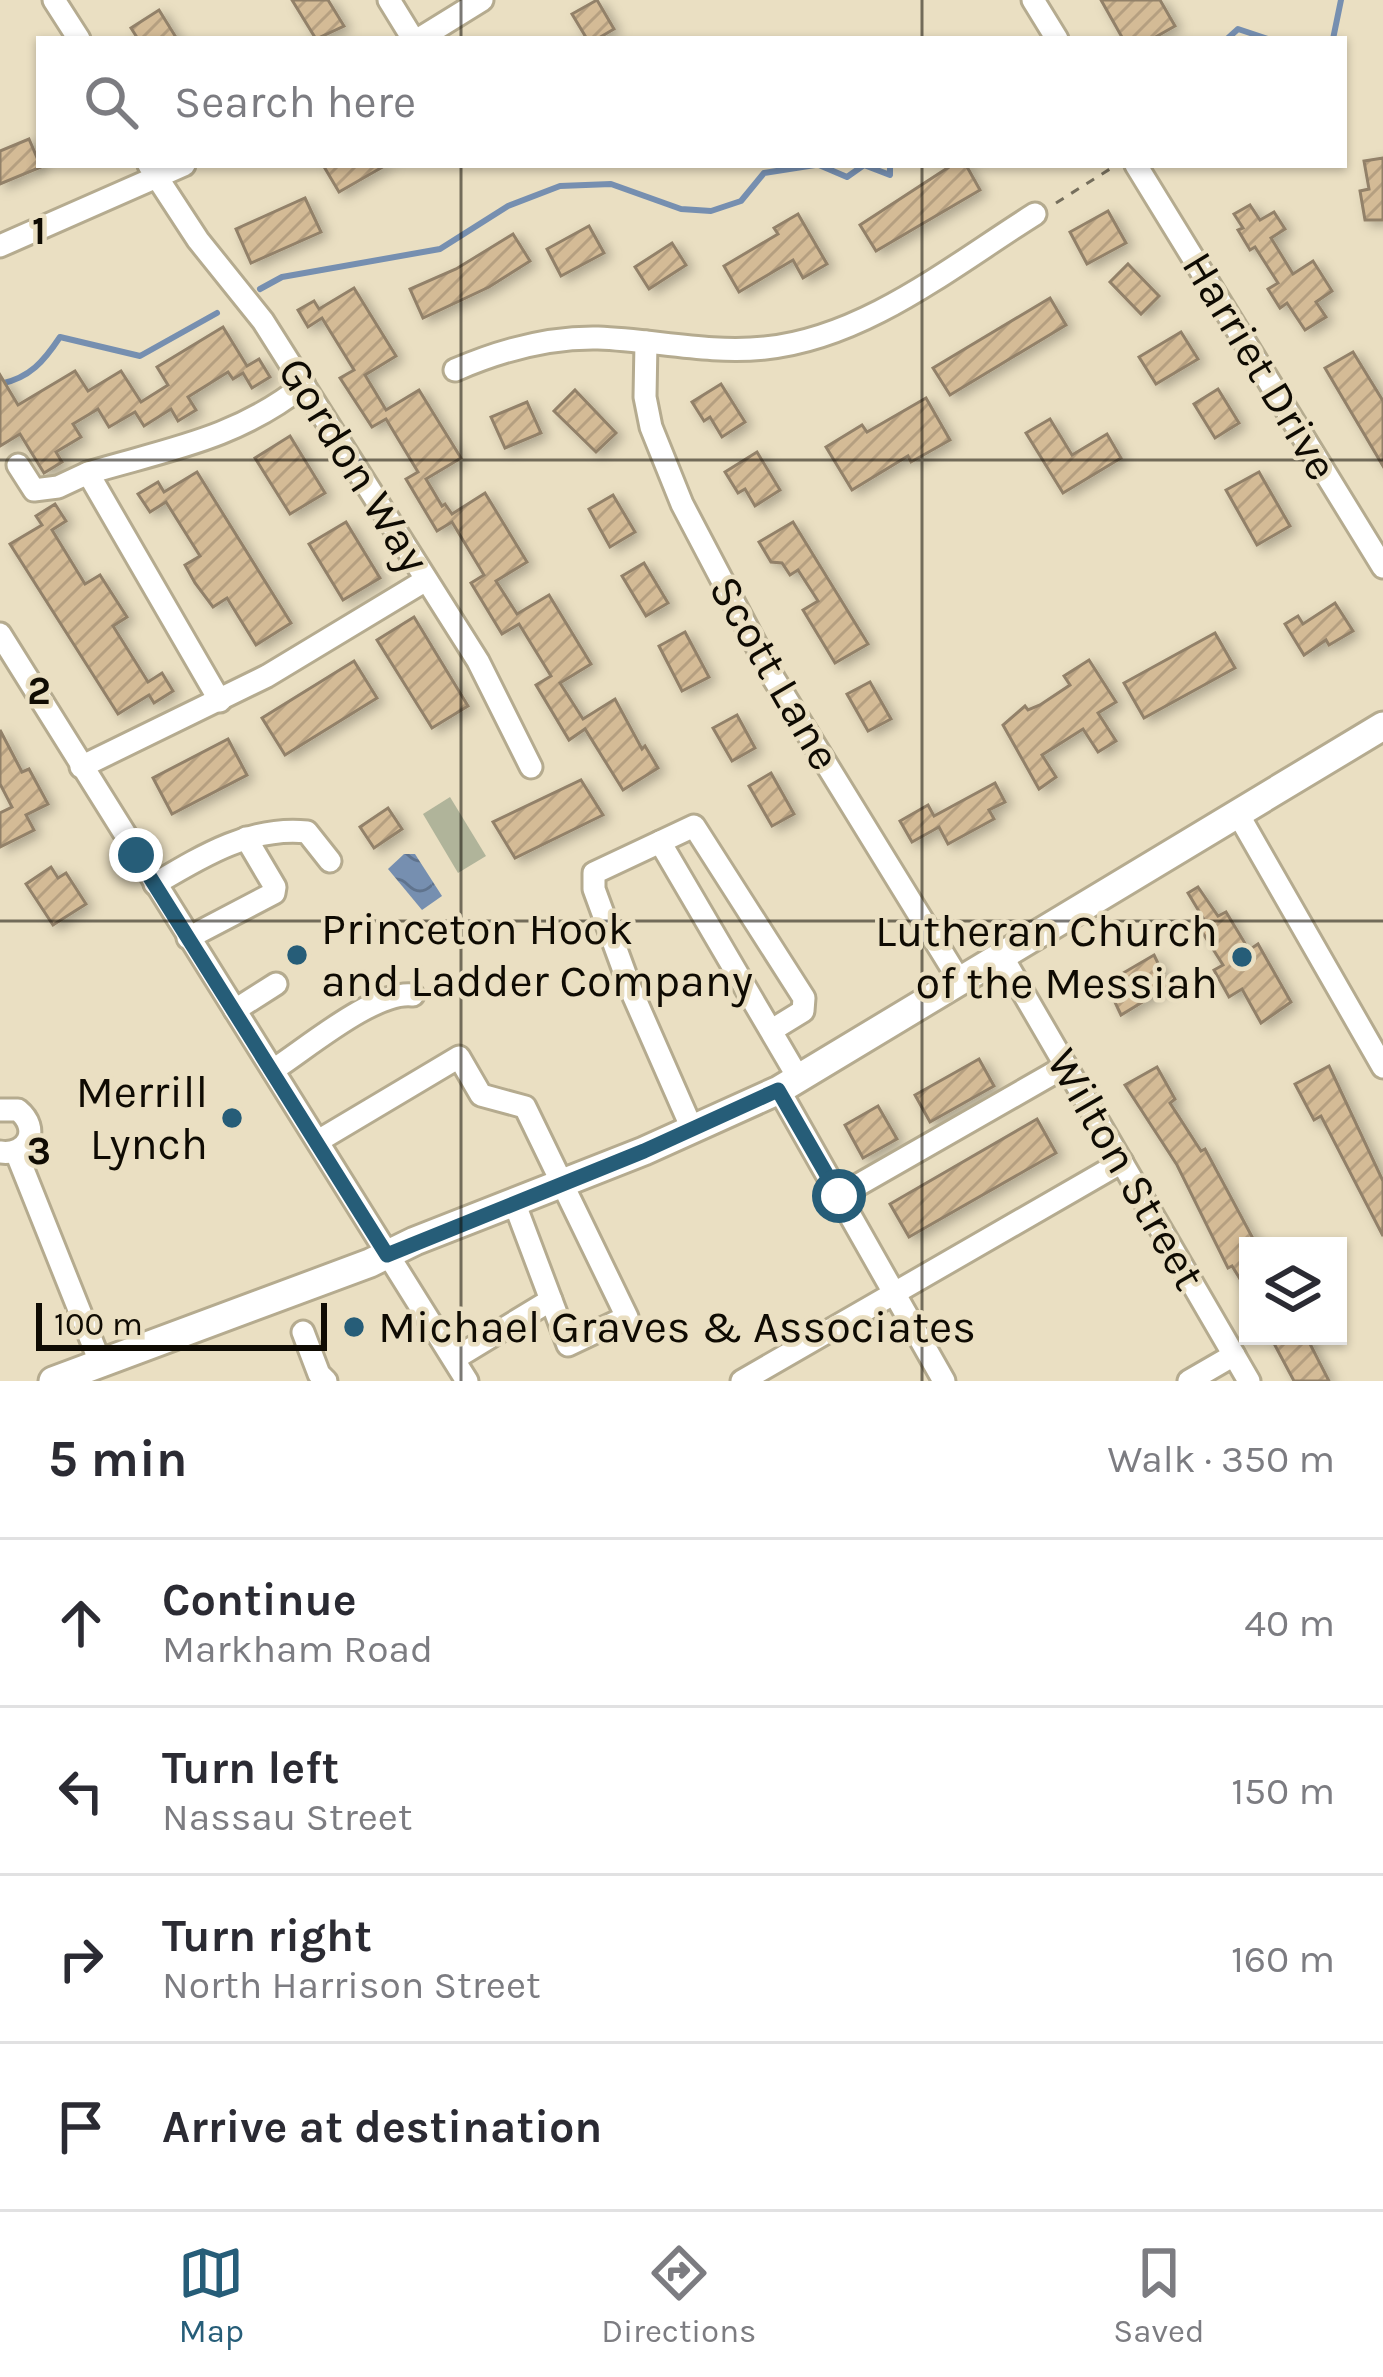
<!DOCTYPE html>
<html lang="en">
<head>
<meta charset="utf-8">
<style>
  :root { --surface:#fff; --page:#f7f7f7; --text:#2b2b33; --muted:#7c7c81; --line:#e1e1e2; --accent:#265d78 }
  body { margin:0; font-family:Karla,sans-serif; background:var(--page); color:var(--text) }
  .controls { position:absolute; right:36px; bottom:36px; display:grid; overflow:hidden; border-radius:0px; box-shadow:0 3px 9px #0004 }
  .controls button { width:108px; height:108px; display:grid; place-items:center; padding:0; border:0; border-bottom:3px solid var(--line); background:var(--surface); color:var(--text); font:60px sans-serif }
  .scale { position:absolute; left:36px; bottom:30px; width:291px; box-sizing:border-box; padding-left:12px; border:6px solid #0f0b03; border-top:0; font-size:33px; line-height:42px; white-space:nowrap; color:#0f0b03; -webkit-text-stroke:9px #eadfc2; paint-order:stroke }
  .stop { position:absolute; width:36px; height:36px; margin:-27px; border:9px solid #265d78; border-radius:50%; background:#fff }
  .stop.end { background:#265d78; border-color:#fff; box-shadow:0 3px 12px #0008 }
  .list { margin:0; padding:0; list-style:none }
  h2 { display:flex; justify-content:space-between; align-items:center; height:156px; margin:0; padding:0 48px; font-size:51px }
  h2 small { font-size:39px; font-weight:400; color:var(--muted) }
  .list li { display:grid; grid-template-columns:78px 1fr auto; gap:36px; align-items:center; box-sizing:border-box; height:168px; padding:0 48px; border-top:3px solid var(--line) }
  .list b { display:block; font-size:45px; white-space:nowrap }
  .list p { margin:0; font-size:39px; white-space:nowrap; color:var(--muted) }
  .list em { font-size:39px; font-style:normal; color:var(--muted) }
  .icon { flex:none; width:66px; height:66px; fill:none; stroke:currentColor; stroke-width:2; stroke-linecap:round; stroke-linejoin:round }
  .map { position:relative; flex:none; width:1383px; height:1381px; overflow:hidden }
  .search { position:absolute; background:var(--surface); box-shadow:0 3px 9px #0004; left:36px; right:36px; top:36px; height:132px; display:flex; align-items:center; gap:30px; box-sizing:border-box; padding:0 42px; border-radius:0px; color:var(--muted); font-size:45px }
  .sheet { height:828px; background:var(--surface) }
  nav { display:flex; justify-content:space-around; align-items:center; box-sizing:border-box; height:168px; border-top:3px solid var(--line); background:var(--surface); font-size:33px; color:var(--muted) }
  nav a { display:grid; justify-items:center; gap:6px }
  nav .on { color:var(--accent) }
  .map>svg:first-child { display:block }
  .park { fill:#b0b49a }
  .water { fill:url(#water-waves) }
  .lines { fill:none; stroke-linecap:round; stroke-linejoin:round }
  .stream { stroke:#768fb0; stroke-width:6 }
  .building { fill:url(#building-hatch); stroke:#928169; stroke-width:3; filter:url(#shadow) }
  .minor-casing { stroke:#b5ab8f; stroke-width:27 }
  .major-casing { stroke:#b5ab8f; stroke-width:33 }
  .path { stroke:#766f5d; stroke-width:3; stroke-dasharray:9 9; stroke-linecap:butt }
  .minor { stroke:#fff; stroke-width:21 }
  .major { stroke:#fff; stroke-width:27 }
  .route { stroke:#265d78; stroke-width:15 }
  .grid { fill:none; stroke:#0f0b03; stroke-width:3; stroke-opacity:0.55 }
  .poi-dot { fill:#265d78; stroke:#eadfc2; stroke-width:4.5 }
  .labels { text-anchor:middle; dominant-baseline:central; stroke-width:9; stroke-linejoin:round; paint-order:stroke }
  .street-label { font-size:45px; fill:#0f0b03; stroke:#eadfc2 }
  .poi-label { font-size:45px; fill:#0f0b03; stroke:#eadfc2; text-anchor:start }
  .grid-label { font-size:39px; text-anchor:middle; font-weight:bold; fill:#0f0b03; stroke:#eadfc2; stroke-width:9; stroke-linejoin:round; paint-order:stroke }
</style>
</head>
<body>
<div class="map">
<svg width="1383" height="1381" viewBox="0 0 1383 1381">
  <defs>
    <pattern id="water-waves" width="16" height="10" patternUnits="userSpaceOnUse" patternTransform="scale(3)"><rect width="16" height="10" fill="#768fb0"/><path d="M0 5q4-4 8 0t8 0" fill="none" stroke="#5f738d"/></pattern>
    <pattern id="building-hatch" width="6" height="6" patternUnits="userSpaceOnUse" patternTransform="scale(3)"><rect width="6" height="6" fill="#d4bb96"/><path d="M-1 1l2-2M0 6l6-6M5 7l2-2" fill="none" stroke="#b59f80"/></pattern>
    <filter id="shadow"><feDropShadow dx="6" dy="4" stdDeviation="6" flood-color="#0004"/></filter>
  </defs>
  <rect width="100%" height="100%" fill="#eadfc2"/>
  <polygon class="park" points="450,797 486,856 458,873 423,814"/>
  <polygon class="water" points="404,854 415,854 442,896 422,910 388,869"/>
  <g class="lines">
    <g class="stream">
      <polyline points="1227,39 1238,29 1268,39"/>
      <polyline points="1333,39 1341,0"/>
      <polyline points="819,165 847,177 864,165 890,175 890,165"/>
      <polyline points="260,289 282,277 440,249 508,206 560,186 611,184 681,209 711,211 741,201 764,173 815,165"/>
      <path d="M0 384C30 378 44 361 60 337L140 356 217 313"/>
    </g>
  </g>
  <g class="building">
    <polygon points="292,0 328,0 344,26 316,39"/>
    <polygon points="597,0 614,29 597,39 587,39 572,14"/>
    <polygon points="1101,0 1160,0 1175,26 1152,39 1123,39"/>
    <polygon points="159,10 177,39 138,39 131,28"/>
    <polygon points="29,139 41,167 0,184 0,151"/>
    <polygon points="1383,158 1383,220 1365,220 1360,191 1369,189 1364,161"/>
    <polygon points="323,165 386,165 339,192"/>
    <polygon points="952,165 966,165 980,190 876,251 860,225"/>
    <polygon points="305,198 321,232 251,263 236,229"/>
    <polygon points="1250,205 1260,220 1274,212 1285,229 1271,238 1293,274 1313,261 1332,291 1316,302 1326,317 1305,330 1287,303 1280,308 1268,289 1278,283 1255,247 1250,250 1238,230 1243,228 1234,214"/>
    <polygon points="1108,211 1126,243 1087,264 1070,232"/>
    <polygon points="798,214 827,264 803,278 793,260 739,292 724,266 778,234 774,228"/>
    <polygon points="589,226 604,253 561,276 547,249"/>
    <polygon points="513,234 530,261 489,287 423,318 410,289 456,269"/>
    <polygon points="672,243 686,265 649,289 635,267"/>
    <polygon points="1128,264 1159,296 1141,314 1110,282"/>
    <polygon points="354,288 396,356 365,375 386,410 419,390 461,458 426,479 442,506 445,504 452,514 485,493 527,562 496,581 517,614 549,595 591,664 560,683 583,719 615,699 642,749 645,746 658,768 623,790 585,729 569,740 536,685 551,676 519,624 502,634 471,583 484,575 452,522 437,531 406,479 418,472 386,419 372,427 340,378 354,370 322,318 308,327 298,310 314,301 319,309"/>
    <polygon points="1050,298 1066,325 950,395 933,368"/>
    <polygon points="223,327 247,366 259,359 270,377 252,388 243,373 233,379 228,372 188,397 196,410 178,421 171,409 144,426 135,412 109,427 98,409 73,424 81,437 56,452 62,462 44,473 20,434 0,446 0,375 18,405 75,371 88,391 121,371 141,402 168,385 157,367"/>
    <polygon points="1181,332 1198,359 1156,384 1139,357"/>
    <polygon points="1353,352 1383,401 1383,466 1325,368"/>
    <polygon points="721,384 745,422 722,437 710,417 704,421 692,402"/>
    <polygon points="1218,389 1239,423 1215,438 1194,404"/>
    <polygon points="575,390 616,433 596,452 554,411"/>
    <polygon points="926,398 950,440 911,462 908,456 852,490 826,447 862,425 867,432"/>
    <polygon points="527,402 541,433 505,448 491,417"/>
    <polygon points="1050,419 1072,455 1107,434 1121,458 1063,493 1026,433"/>
    <polygon points="290,436 325,493 290,514 255,458"/>
    <polygon points="757,452 780,490 755,506 745,489 738,493 725,472"/>
    <polygon points="197,472 291,623 256,645 227,598 213,607 195,583 185,565 200,556 166,502 150,512 138,494 158,482 164,492"/>
    <polygon points="1259,472 1290,526 1257,545 1226,490"/>
    <polygon points="613,495 635,532 610,547 589,509"/>
    <polygon points="55,504 66,521 52,530 85,584 100,575 127,617 113,626 148,682 162,673 173,691 154,703 149,695 118,714 10,544 42,525 36,516"/>
    <polygon points="346,522 380,578 343,600 309,544"/>
    <polygon points="793,522 868,644 835,663 803,610 818,601 798,570 790,575 782,563 771,562 759,542"/>
    <polygon points="644,563 668,603 646,616 622,576"/>
    <polygon points="1335,603 1353,631 1329,645 1326,640 1304,655 1285,624 1298,616 1303,624"/>
    <polygon points="414,617 468,706 432,728 377,640"/>
    <polygon points="685,632 709,677 682,691 659,646"/>
    <polygon points="1215,633 1235,668 1144,718 1124,683"/>
    <polygon points="1089,660 1116,702 1098,713 1116,741 1098,752 1083,729 1042,755 1056,777 1039,789 1003,725 1025,706 1028,710 1040,705 1070,685 1064,676"/>
    <polygon points="354,661 377,698 285,755 262,718"/>
    <polygon points="870,682 891,719 868,731 847,694"/>
    <polygon points="737,715 755,748 732,761 713,728"/>
    <polygon points="0,730 22,772 29,769 48,804 26,815 34,830 0,847 0,813 12,807 0,784"/>
    <polygon points="228,739 247,775 172,814 153,778"/>
    <polygon points="771,773 794,814 772,826 749,786"/>
    <polygon points="581,780 603,815 515,858 493,822"/>
    <polygon points="995,783 1005,802 989,810 994,819 948,844 939,827 912,842 900,821 928,805 934,816"/>
    <polygon points="388,808 402,829 374,848 360,827"/>
    <polygon points="51,867 58,878 66,873 86,904 53,925 26,884"/>
    <polygon points="1198,887 1218,916 1226,912 1249,950 1258,944 1291,1002 1261,1023 1242,989 1229,997 1214,970 1223,965 1199,927 1206,923 1188,893"/>
    <polygon points="1154,955 1169,986 1121,1015 1106,983"/>
    <polygon points="979,1059 994,1086 930,1122 915,1095"/>
    <polygon points="1329,1066 1383,1181 1383,1236 1321,1116 1314,1120 1295,1084"/>
    <polygon points="1157,1067 1175,1099 1170,1103 1201,1151 1205,1149 1257,1246 1248,1246 1248,1292 1232,1266 1228,1268 1177,1165 1125,1085"/>
    <polygon points="878,1106 897,1139 863,1158 845,1125"/>
    <polygon points="1037,1119 1056,1153 909,1237 890,1204"/>
    <polygon points="1270,1336 1306,1336 1329,1381 1294,1381"/>
  </g>
  <g class="lines">
    <g class="minor-casing">
      <g id="minor">
        <polyline points="54,0 79,39"/>
        <polyline points="389,0 413,39"/>
        <polyline points="1033,0 1057,39"/>
        <polyline points="419,39 482,0"/>
        <polyline points="149,165 198,240 263,321 478,661 531,767"/>
        <polyline points="1136,165 1383,567"/>
        <polyline points="0,246 184,165"/>
        <polyline points="646,342 645,397 651,427 682,504 774,679 961,983"/>
        <path d="M455 370C501 350 548 337 598 338 654 340 709 354 765 348 865 338 952 266 1035 214"/>
        <polyline points="18,465 34,490 58,487 88,473 220,701"/>
        <path d="M88 473C169 449 236 439 304 385"/>
        <polyline points="0,634 467,1381"/>
        <polyline points="81,767 267,676 426,580"/>
        <polyline points="1238,814 1383,1067"/>
        <polyline points="660,842 799,1079"/>
        <path d="M155 884C202 856 251 826 307 832L330 861"/>
        <polyline points="188,938 274,893 275,887 246,838"/>
        <polyline points="1003,958 1249,1381"/>
        <polyline points="235,1010 276,984"/>
        <path d="M273 1070C306 1049 375 990 413 995"/>
        <polyline points="779,1090 944,1381"/>
        <path d="M0 1110H18C41 1129 28 1156 0 1152"/>
        <polyline points="693,1131 631,990 594,889 594,873 694,826 804,998 803,1011 772,1030"/>
        <polyline points="318,1141 459,1057 481,1095 525,1107 627,1317 568,1345 514,1202"/>
        <polyline points="16,1152 100,1362"/>
        <polyline points="839,1196 1066,1066"/>
        <polyline points="303,1332 319,1374 326,1381"/>
        <polyline points="454,1359 551,1300"/>
        <polyline points="742,1381 1122,1162"/>
        <polyline points="1189,1381 1234,1355"/>
      </g>
    </g>
    <g class="major-casing">
      <polyline id="major" points="53,1381 370,1263 415,1241 644,1151 779,1090 1383,726"/>
    </g>
    <polyline class="path" points="1056,203 1113,167"/>
    <use href="#minor" class="minor"/>
    <use href="#major" class="major"/>
  </g>
  <g class="lines">
    <polyline class="route" points="136,855 387,1255 644,1151 778,1090 839,1196"/>
  </g>
  <path class="grid" d="M461 0V39M922 0V39M461 165V1381M922 165V1381M0 460H1383M0 921H1383"/>
  <g class="poi-dot">
    <circle cx="297" cy="955" r="12"/>
    <circle cx="1242" cy="957" r="12"/>
    <circle cx="232" cy="1118" r="12"/>
    <circle cx="354" cy="1327" r="12"/>
  </g>
  <g class="labels">
    <g class="street-label">
      <text transform="translate(1260 366) rotate(59)">Harriet Drive</text>
      <text transform="translate(354 465) rotate(58)">Gordon Way</text>
      <text transform="translate(775 673) rotate(60)">Scott Lane</text>
      <text transform="translate(1126 1169) rotate(60)">Wilton Street</text>
    </g>
    <g class="poi-label">
      <text x="321" y="929">Princeton Hook<tspan x="321" dy="52">and Ladder Company</tspan></text>
      <text x="1218" y="931" text-anchor="end">Lutheran Church<tspan x="1218" dy="52">of the Messiah</tspan></text>
      <text x="208" y="1092" text-anchor="end">Merrill<tspan x="208" dy="52">Lynch</tspan></text>
      <text x="378" y="1327">Michael Graves &amp; Associates</text>
    </g>
  </g>
  <g class="grid-label">
    <text x="39" y="244">1</text>
    <text x="39" y="704">2</text>
    <text x="39" y="1164">3</text>
  </g>
</svg>
<div class="controls">
<button><svg class="icon" aria-label="layers" viewBox="0 0 24 24"><path d="M12 4l9 5-9 5-9-5zM3 14l9 5 9-5"/></svg></button>
</div>
<div class="scale">100 m</div>
<div class="stop" style="left:839px;top:1196px"></div>
<div class="stop end" style="left:136px;top:855px"></div>
<div class="search"><svg class="icon" aria-label="search" viewBox="0 0 24 24"><circle cx="10" cy="10" r="6"/><path d="M15 15l6 6"/></svg>Search here</div>
</div>
<section class="sheet">
<h2>5 min<small>Walk · 350 m</small></h2>
<ul class="list">
<li><svg class="icon" aria-label="ahead" viewBox="0 0 24 24"><path d="M12 20V5M6 11l6-6 6 6"/></svg><div><b>Continue</b><p>Markham Road</p></div><em>40 m</em></li>
<li><svg class="icon" aria-label="left" viewBox="0 0 24 24"><path d="M17 20v-9H6M10 6l-5 5 5 5"/></svg><div><b>Turn left</b><p>Nassau Street</p></div><em>150 m</em></li>
<li><svg class="icon" aria-label="right" viewBox="0 0 24 24"><path d="M7 20v-9h11M14 6l5 5-5 5"/></svg><div><b>Turn right</b><p>North Harrison Street</p></div><em>160 m</em></li>
<li><svg class="icon" aria-label="arrive" viewBox="0 0 24 24"><path d="M6 21V4h12l-3 4 3 4H6"/></svg><div><b>Arrive at destination</b></div></li>
</ul>
</section>
<nav>
<a class="on"><svg class="icon" aria-label="map" viewBox="0 0 24 24"><path d="M3 6l6-2 6 2 6-2v14l-6 2-6-2-6 2zM9 4v14M15 6v14"/></svg>Map</a>
<a><svg class="icon" aria-label="directions" viewBox="0 0 24 24"><path d="M12 3l9 9-9 9-9-9zM9 14v-3h6M13 9l2 2-2 2"/></svg>Directions</a>
<a><svg class="icon" aria-label="saved" viewBox="0 0 24 24"><path d="M7 4h10v16l-5-4-5 4z"/></svg>Saved</a>
</nav>
</body>
</html>
